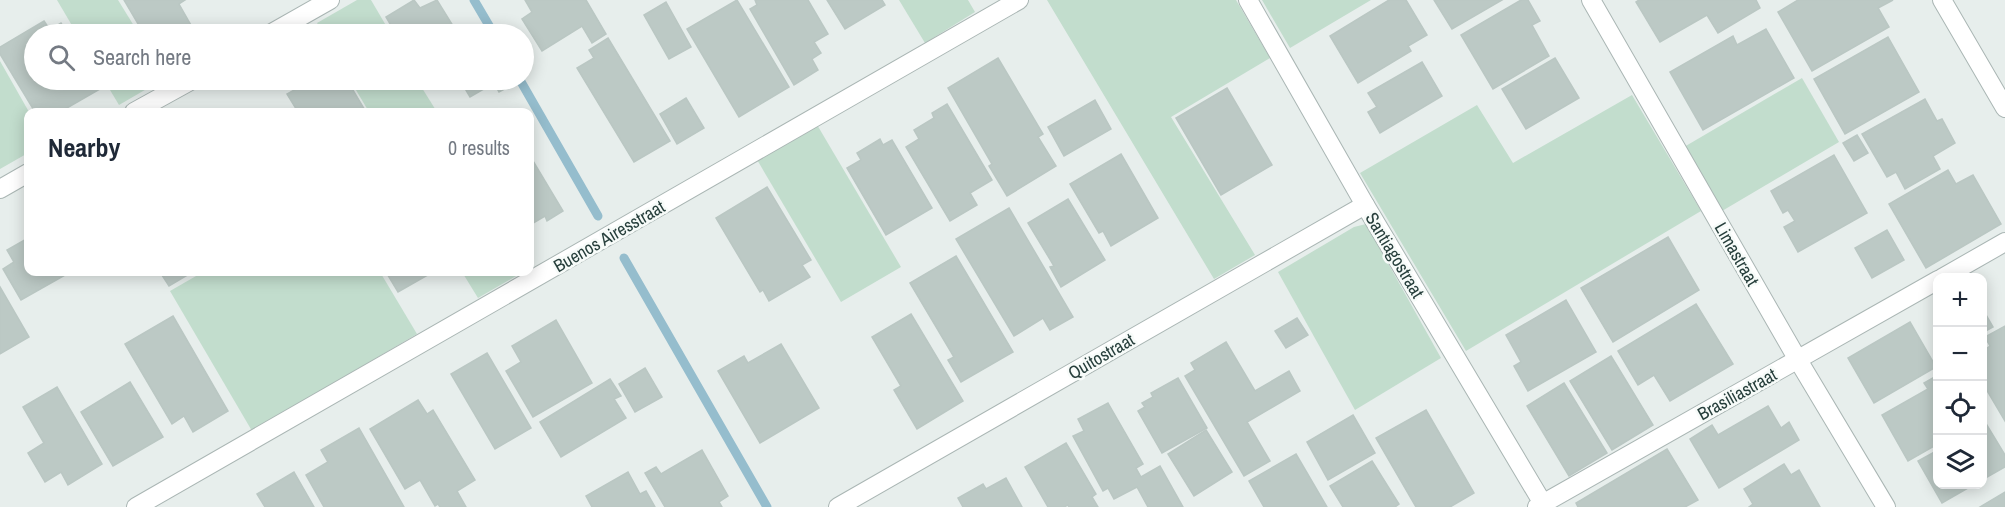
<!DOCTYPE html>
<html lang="en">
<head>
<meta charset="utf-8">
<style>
  :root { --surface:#fff; --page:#f6f6f7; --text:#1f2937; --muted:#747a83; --line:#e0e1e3 }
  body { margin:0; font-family:"Archivo Narrow",sans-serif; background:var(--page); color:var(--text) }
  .controls { position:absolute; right:18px; bottom:18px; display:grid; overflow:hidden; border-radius:12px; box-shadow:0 3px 15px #0003 }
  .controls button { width:54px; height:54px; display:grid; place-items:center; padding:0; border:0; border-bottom:2px solid var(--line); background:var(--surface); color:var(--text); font:30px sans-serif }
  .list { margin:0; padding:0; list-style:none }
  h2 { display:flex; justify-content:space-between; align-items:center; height:78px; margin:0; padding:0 24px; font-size:26px }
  h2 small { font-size:20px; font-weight:400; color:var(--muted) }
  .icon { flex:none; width:33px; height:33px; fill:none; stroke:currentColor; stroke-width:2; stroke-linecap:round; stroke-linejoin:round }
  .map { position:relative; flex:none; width:2005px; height:507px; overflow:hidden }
  .search { position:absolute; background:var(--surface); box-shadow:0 3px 15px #0003; left:24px; top:24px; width:510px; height:66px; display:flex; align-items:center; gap:15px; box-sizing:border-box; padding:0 21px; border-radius:33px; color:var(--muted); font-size:22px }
  .panel { position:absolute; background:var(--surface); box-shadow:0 3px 15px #0003; left:24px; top:108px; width:510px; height:168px; border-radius:12px }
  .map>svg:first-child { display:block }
  .green { fill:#c2ddcd }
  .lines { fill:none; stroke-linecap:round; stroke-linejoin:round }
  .stream { stroke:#95bdcd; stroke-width:9 }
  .building { fill:#bcc9c5; stroke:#bac7c3; stroke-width:1.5 }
  .minor-casing { stroke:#aab6b4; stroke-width:20 }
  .minor { stroke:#fff; stroke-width:18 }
  .labels { text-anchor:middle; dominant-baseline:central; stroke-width:5; stroke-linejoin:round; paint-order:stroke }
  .street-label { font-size:18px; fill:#273f3c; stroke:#f7fbf9 }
</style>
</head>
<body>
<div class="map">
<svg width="2005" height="507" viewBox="0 0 2005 507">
  <rect width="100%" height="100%" fill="#e7eeec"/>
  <g class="green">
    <polygon points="57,0 118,0 139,34 77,34"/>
    <polygon points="357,0 371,0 391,34 324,34 317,23"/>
    <polygon points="899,0 968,0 975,12 925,43"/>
    <polygon points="1047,0 1236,0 1270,58 1171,117 1255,255 1214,279"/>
    <polygon points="1262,0 1371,0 1290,48"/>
    <polygon points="0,61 29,112 28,153 0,169"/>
    <polygon points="1802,78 1839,142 1722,211 1684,147"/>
    <polygon points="104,80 162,80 119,105"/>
    <polygon points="350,80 417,80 437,112 369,112"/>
    <polygon points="1632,95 1701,211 1466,351 1360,173 1477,105 1513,163"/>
    <polygon points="816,123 901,267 841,302 756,158"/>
    <polygon points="1366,224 1441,358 1355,410 1278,272 1354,227"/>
    <polygon points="203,272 380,272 417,334 252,431 170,291"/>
    <polygon points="462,272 523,272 478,298"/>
  </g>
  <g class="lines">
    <g class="stream">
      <polyline points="474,0 494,34"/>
      <polyline points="520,80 598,216"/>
      <polyline points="624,258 767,507"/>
    </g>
  </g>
  <g class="building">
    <polygon points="124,0 185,0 179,4 196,34 144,34"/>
    <polygon points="414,0 420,8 437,0 458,34 396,34 386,17"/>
    <polygon points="525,0 586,0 606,34 592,43 582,26 542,51 522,19 532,12"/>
    <polygon points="737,0 789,87 739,117 687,29"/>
    <polygon points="755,0 808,0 828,34 814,42 821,53 812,59 818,70 794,85 750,9 757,5"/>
    <polygon points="827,0 882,0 885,5 845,29"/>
    <polygon points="1389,0 1406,0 1427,35 1408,46 1411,51 1358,83 1330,36"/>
    <polygon points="1434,0 1502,0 1452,29"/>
    <polygon points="1521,0 1528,0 1540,21 1532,25 1549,56 1493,89 1461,35"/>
    <polygon points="1639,0 1756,0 1760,8 1718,33 1707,15 1660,42 1636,2"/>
    <polygon points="1798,0 1893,0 1878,8 1889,27 1812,71 1778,12"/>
    <polygon points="666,2 691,47 669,59 644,15"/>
    <polygon points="44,21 50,30 61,23 68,34 34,34 34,80 95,80 100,89 60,112 35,112 0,54 0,47"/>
    <polygon points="1766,29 1794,78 1703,130 1670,72 1733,36 1737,45"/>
    <polygon points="1888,37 1919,92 1845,134 1814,79"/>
    <polygon points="608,38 670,141 634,162 577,68 594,58 589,50"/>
    <polygon points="998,58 1043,134 1038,137 1056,166 1007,196 989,166 992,164 948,88"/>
    <polygon points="1555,58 1579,98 1526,129 1502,89"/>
    <polygon points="1422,62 1442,96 1380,133 1368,112 1377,107 1368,93"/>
    <polygon points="312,80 347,80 366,112 298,112 287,94"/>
    <polygon points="423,80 442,80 428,88"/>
    <polygon points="460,80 512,80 514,84 499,92 494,83 470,97"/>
    <polygon points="1227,88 1272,165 1221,195 1176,118"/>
    <polygon points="686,98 704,128 677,144 660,114"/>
    <polygon points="1925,99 1937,121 1942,119 1955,143 1933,156 1940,169 1905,189 1896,172 1887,177 1862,134"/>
    <polygon points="1095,100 1111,129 1064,156 1048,127"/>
    <polygon points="947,104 992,180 970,193 977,205 950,221 906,147 919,139 914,130 934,118 932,113"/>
    <polygon points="1857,135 1868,153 1854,161 1843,143"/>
    <polygon points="880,139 883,145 892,140 932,208 886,235 847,168 861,160 857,153"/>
    <polygon points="1121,154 1158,218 1111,246 1103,231 1099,233 1070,184"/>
    <polygon points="1834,155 1867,213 1798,252 1784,227 1795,221 1788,210 1783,213 1771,191"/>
    <polygon points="530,156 563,211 547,221 545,216 530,225"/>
    <polygon points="1948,170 1956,184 1973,175 2001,224 1926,268 1889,204"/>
    <polygon points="767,187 811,260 802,265 810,277 769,301 763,290 760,292 716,218"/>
    <polygon points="1068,199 1105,260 1061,287 1050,267 1054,266 1028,223"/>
    <polygon points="1009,208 1073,317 1050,330 1043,318 1014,336 956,239"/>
    <polygon points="1887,230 1904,260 1872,278 1855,248"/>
    <polygon points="1668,237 1699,290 1613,342 1581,288"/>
    <polygon points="28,238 28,272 66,272 67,274 21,300 3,269 14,262 7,250"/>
    <polygon points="956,256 1013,352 961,382 948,360 954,357 910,283"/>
    <polygon points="160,272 187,272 189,274 169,286"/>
    <polygon points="386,272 433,272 398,292"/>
    <polygon points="0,287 29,337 0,354"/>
    <polygon points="1566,300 1596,352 1528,391 1514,366 1521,362 1506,335"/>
    <polygon points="1696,304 1733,364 1670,401 1654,375 1638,385 1618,351"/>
    <polygon points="1982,308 1993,327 1982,333"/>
    <polygon points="911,314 963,401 917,429 894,390 901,386 872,337"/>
    <polygon points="173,316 228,411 193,432 184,416 172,424 125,344"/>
    <polygon points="1297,318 1308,335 1286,348 1275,331"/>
    <polygon points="556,320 592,383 533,417 506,371 521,362 512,346"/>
    <polygon points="1910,322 1936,367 1874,403 1848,358"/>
    <polygon points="2005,326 2005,421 1982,382 1982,348 1984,350 1990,346 1985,337"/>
    <polygon points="1226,342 1255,391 1289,371 1300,391 1247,422 1270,461 1244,476 1185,376 1195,370 1191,363"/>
    <polygon points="781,344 819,408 760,443 718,371 744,356 748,363"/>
    <polygon points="487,353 531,428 495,449 451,374"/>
    <polygon points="1611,356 1653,425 1612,450 1570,381"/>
    <polygon points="645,368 662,397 635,412 619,384"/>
    <polygon points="1938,375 1938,436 1932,439 1936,445 1908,461 1882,415 1928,389 1924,383"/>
    <polygon points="1178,378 1207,428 1162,453 1138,411 1145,407 1142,403 1153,397 1151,393"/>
    <polygon points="610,379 621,396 614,399 626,418 561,457 540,422"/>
    <polygon points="130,382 163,437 113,466 81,412"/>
    <polygon points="1564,383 1607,453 1569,476 1527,406"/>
    <polygon points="57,387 102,464 68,485 61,472 45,482 28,453 44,443 23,407"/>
    <polygon points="418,400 427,414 433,410 475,480 457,491 466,507 440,507 438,504 435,506 420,480 405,489 370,429"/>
    <polygon points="1108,403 1143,464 1136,468 1141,477 1160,466 1183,507 1148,507 1137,487 1114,499 1108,488 1103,491 1073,436 1084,431 1078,419"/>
    <polygon points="1768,406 1781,428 1789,422 1799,440 1719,488 1690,439 1712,425 1718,435"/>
    <polygon points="1426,410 1474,493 1450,507 1416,507 1376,438"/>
    <polygon points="1353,415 1375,453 1328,480 1307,442"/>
    <polygon points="1985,422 2005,455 2005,467 1982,480 1982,423"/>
    <polygon points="359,428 404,507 324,507 306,475 328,462 321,450"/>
    <polygon points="1206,430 1232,472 1194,496 1168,454"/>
    <polygon points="1066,443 1096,494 1092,497 1098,507 1069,507 1068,505 1064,507 1048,507 1025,467"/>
    <polygon points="1667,449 1698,500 1685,507 1578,507 1576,503"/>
    <polygon points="702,450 728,496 719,502 722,507 665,507 645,473 656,467 661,474"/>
    <polygon points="1938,450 1938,484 1975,484 1942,503 1918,461"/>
    <polygon points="1296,454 1327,507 1264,507 1249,481"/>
    <polygon points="1372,461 1399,504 1395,507 1343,507 1330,486"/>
    <polygon points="1784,464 1791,475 1799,470 1820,507 1749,507 1753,504 1744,489"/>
    <polygon points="294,472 314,507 265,507 257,494"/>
    <polygon points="628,472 640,494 646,491 655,507 592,507 586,496"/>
    <polygon points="1006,478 1022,507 963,507 958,498 983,484 986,489"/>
    <polygon points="2005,492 2005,507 1980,507"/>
  </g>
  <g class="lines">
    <g class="minor-casing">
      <g id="minor">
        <polyline points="1248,0 1365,205 1545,507"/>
        <polyline points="1591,0 1798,360 1886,507"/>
        <polyline points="1942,0 2005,108"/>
        <polyline points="270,34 330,0"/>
        <polyline points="134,112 192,80"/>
        <polyline points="0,189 28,173"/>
        <polyline points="1942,278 2005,242"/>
        <polyline points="136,507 1019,0"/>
        <polyline points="838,507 1365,205"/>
        <polyline points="1537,507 1938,280"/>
      </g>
    </g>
    <use href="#minor" class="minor"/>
  </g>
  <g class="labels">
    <g class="street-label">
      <text transform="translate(609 236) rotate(-30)">Buenos Airesstraat</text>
      <text transform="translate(1737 254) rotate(60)">Limastraat</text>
      <text transform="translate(1395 255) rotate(59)">Santiagostraat</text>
      <text transform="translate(1101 356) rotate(-30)">Quitostraat</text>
      <text transform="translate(1737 394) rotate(-29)">Brasiliastraat</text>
    </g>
  </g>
</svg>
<div class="controls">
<button>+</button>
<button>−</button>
<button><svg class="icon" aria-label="locate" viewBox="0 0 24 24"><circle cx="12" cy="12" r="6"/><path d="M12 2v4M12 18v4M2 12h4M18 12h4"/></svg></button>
<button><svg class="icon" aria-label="layers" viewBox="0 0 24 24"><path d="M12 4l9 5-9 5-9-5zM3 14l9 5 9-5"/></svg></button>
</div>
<div class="search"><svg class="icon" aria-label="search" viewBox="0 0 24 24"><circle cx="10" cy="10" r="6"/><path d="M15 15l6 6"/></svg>Search here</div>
<section class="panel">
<h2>Nearby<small>0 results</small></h2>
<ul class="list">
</ul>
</section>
</div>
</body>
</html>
